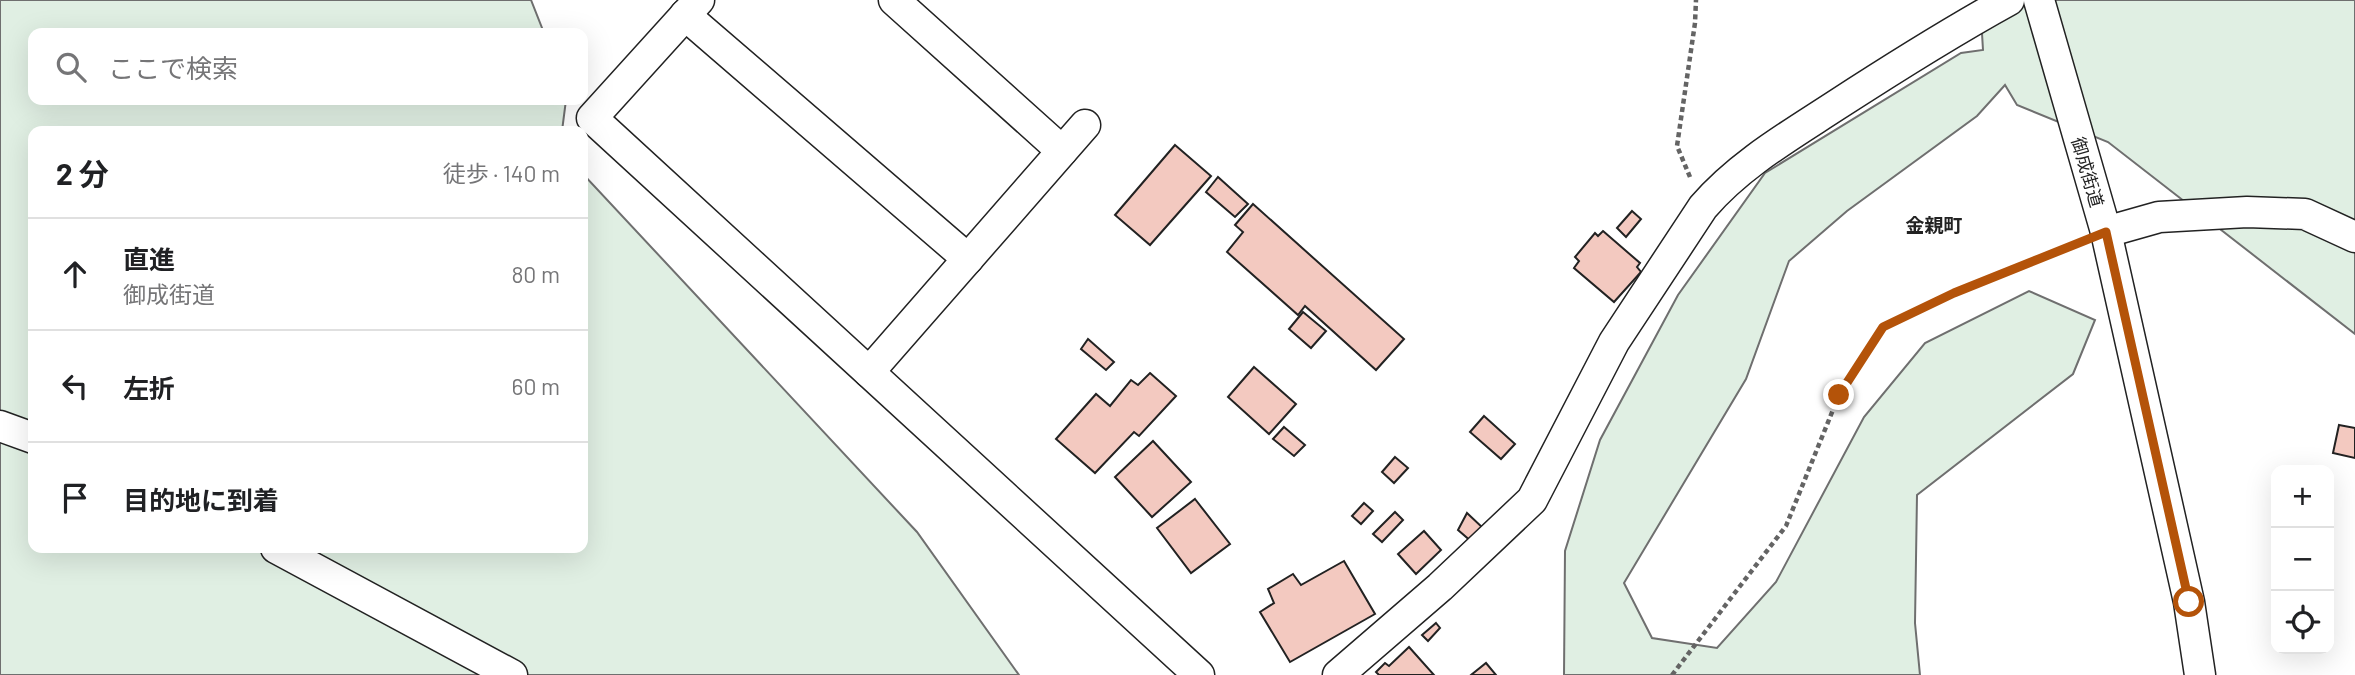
<!DOCTYPE html>
<html lang="ja">
<head>
<meta charset="utf-8">
<style>
  :root { --surface:#fff; --page:#f6f6f6; --text:#202124; --muted:#757577; --line:#e0e0e0 }
  body { margin:0; font-family:Barlow,"Noto Sans JP",sans-serif; background:var(--page); color:var(--text) }
  .controls { position:absolute; right:21px; bottom:21px; display:grid; overflow:hidden; border-radius:14px; box-shadow:0 7px 28px #0002 }
  .controls button { width:63px; height:63px; display:grid; place-items:center; padding:0; border:0; border-bottom:2px solid var(--line); background:var(--surface); color:var(--text); font:35px sans-serif }
  .stop { position:absolute; width:21px; height:21px; margin:-16px; border:5px solid #b45309; border-radius:50%; background:#fff }
  .stop.end { background:#b45309; border-color:#fff; box-shadow:0 2px 7px #0008 }
  .list { margin:0; padding:0; list-style:none }
  h2 { display:flex; justify-content:space-between; align-items:center; height:91px; margin:0; padding:0 28px; font-size:30px }
  h2 small { font-size:23px; font-weight:400; color:var(--muted) }
  .list li { display:grid; grid-template-columns:46px 1fr auto; gap:21px; align-items:center; box-sizing:border-box; height:112px; padding:0 28px; border-top:2px solid var(--line) }
  .list b { display:block; font-size:26px; white-space:nowrap }
  .list p { margin:0; font-size:23px; white-space:nowrap; color:var(--muted) }
  .list em { font-size:23px; font-style:normal; color:var(--muted) }
  .icon { flex:none; width:38px; height:38px; fill:none; stroke:currentColor; stroke-width:2; stroke-linecap:round; stroke-linejoin:round }
  .map { position:relative; flex:none; width:2355px; height:675px; overflow:hidden }
  .search { position:absolute; background:var(--surface); box-shadow:0 7px 28px #0002; left:28px; top:28px; width:560px; height:77px; display:flex; align-items:center; gap:18px; box-sizing:border-box; padding:0 24px; border-radius:14px; color:var(--muted); font-size:26px }
  .panel { position:absolute; background:var(--surface); box-shadow:0 7px 28px #0002; left:28px; top:126px; width:560px; height:427px; border-radius:14px }
  .map>svg:first-child { display:block }
  .green { fill:#e0efe3; stroke:#6f6f6f; stroke-width:2 }
  .building { fill:#f3c9c0; stroke:#222; stroke-width:2 }
  .lines { fill:none; stroke-linecap:round; stroke-linejoin:round }
  .minor-casing { stroke:#222; stroke-width:33 }
  .path { stroke:#646464; stroke-width:4.5; stroke-dasharray:5 3.5; stroke-linecap:butt }
  .minor { stroke:#fff; stroke-width:30 }
  .route { stroke:#b45309; stroke-width:9 }
  .labels { text-anchor:middle; dominant-baseline:central; stroke-width:5; stroke-linejoin:round; paint-order:stroke }
  .street-label { font-size:18px; fill:#222; stroke:#fff }
  .neighbourhood-label { font-size:19px; font-weight:bold; fill:#222; stroke:#fff }
</style>
</head>
<body>
<div class="map">
<svg width="2355" height="675" viewBox="0 0 2355 675">
  <rect width="100%" height="100%" fill="#fff"/>
  <g class="green">
    <polygon points="0,0 531,0 544,33 33,33 33,100 566,100 562,131 33,131 33,548 583,548 583,174 917,532 1019,675 0,675"/>
    <polygon points="1980,0 2355,0 2355,334 2108,142 2017,105 2005,85 1977,116 1847,211 1789,261 1746,379 1624,583 1652,638 1717,648 1776,582 1864,417 1925,343 2029,291 2095,320 2073,374 1917,495 1915,623 1920,675 1564,675 1565,551 1600,440 1678,295 1765,173 1961,53 1983,50"/>
  </g>
  <g class="building">
    <polygon points="1175,145 1211,176 1150,245 1115,215"/>
    <polygon points="1218,177 1248,204 1235,217 1206,192"/>
    <polygon points="1253,204 1404,339 1376,370 1305,306 1298,315 1227,252 1243,232 1235,225"/>
    <polygon points="1632,211 1641,219 1626,237 1617,228"/>
    <polygon points="1603,231 1640,263 1637,267 1641,272 1614,302 1574,268 1579,261 1575,257 1595,233 1598,236"/>
    <polygon points="1303,312 1326,331 1311,348 1289,329"/>
    <polygon points="1088,339 1114,362 1106,370 1081,349"/>
    <polygon points="1254,367 1296,404 1269,434 1228,397"/>
    <polygon points="1150,373 1176,396 1139,436 1134,432 1095,473 1056,439 1096,394 1110,406 1131,380 1138,385"/>
    <polygon points="1484,416 1515,444 1501,459 1470,432"/>
    <polygon points="2339,425 2355,428 2355,458 2333,453"/>
    <polygon points="1284,427 1305,445 1294,456 1273,439"/>
    <polygon points="1153,441 1191,482 1152,517 1115,477"/>
    <polygon points="1395,457 1408,468 1394,483 1382,472"/>
    <polygon points="1195,499 1230,544 1191,573 1157,528"/>
    <polygon points="1364,503 1373,511 1361,524 1352,516"/>
    <polygon points="1395,512 1403,520 1382,542 1373,534"/>
    <polygon points="1467,513 1484,529 1472,542 1458,530"/>
    <polygon points="1424,531 1441,550 1416,574 1398,554"/>
    <polygon points="1344,561 1375,614 1290,662 1260,612 1274,603 1268,589 1293,574 1301,585"/>
    <polygon points="1436,623 1440,628 1428,641 1422,635"/>
    <polygon points="1409,647 1434,675 1379,675 1376,672 1385,663 1389,666"/>
    <polygon points="1486,663 1496,675 1471,675"/>
  </g>
  <g class="lines">
    <g class="minor-casing">
      <g id="minor">
        <polyline points="699,0 592,118 1199,675"/>
        <polyline points="894,0 1062,151"/>
        <polyline points="2039,0 2106,232 2189,602 2200,675"/>
        <polyline points="685,15 968,259"/>
        <polyline points="2106,232 2159,217 2247,212 2305,214 2355,237"/>
        <polyline points="869,372 1085,125"/>
        <polyline points="0,426 33,438"/>
        <polyline points="276,548 512,675"/>
        <path d="M1338 675 1440 587 1532 500 1614 342 1703 207C1739 165 1789 136 1835 106 1892 69 1949 33 2009 0"/>
      </g>
    </g>
    <g class="path">
      <polyline points="1690,177 1677,146 1695,23 1696,0"/>
      <polyline points="1672,675 1786,526 1839,395 1883,327 1954,293 2079,243"/>
    </g>
    <use href="#minor" class="minor"/>
  </g>
  <g class="lines">
    <polyline class="route" points="1839,395 1883,327 1954,293 2106,232 2189,602"/>
  </g>
  <g class="labels">
    <g class="street-label">
      <text transform="translate(2088 172) rotate(74)">御成街道</text>
    </g>
    <g class="neighbourhood-label">
      <text x="1934" y="224">金親町</text>
    </g>
  </g>
</svg>
<div class="controls">
<button>+</button>
<button>−</button>
<button><svg class="icon" aria-label="locate" viewBox="0 0 24 24"><circle cx="12" cy="12" r="6"/><path d="M12 2v4M12 18v4M2 12h4M18 12h4"/></svg></button>
</div>
<div class="stop" style="left:2189px;top:602px"></div>
<div class="stop end" style="left:1839px;top:395px"></div>
<div class="search"><svg class="icon" aria-label="search" viewBox="0 0 24 24"><circle cx="10" cy="10" r="6"/><path d="M15 15l6 6"/></svg>ここで検索</div>
<section class="panel">
<h2>2 分<small>徒歩 · 140 m</small></h2>
<ul class="list">
<li><svg class="icon" aria-label="ahead" viewBox="0 0 24 24"><path d="M12 20V5M6 11l6-6 6 6"/></svg><div><b>直進</b><p>御成街道</p></div><em>80 m</em></li>
<li><svg class="icon" aria-label="left" viewBox="0 0 24 24"><path d="M17 20v-9H6M10 6l-5 5 5 5"/></svg><div><b>左折</b></div><em>60 m</em></li>
<li><svg class="icon" aria-label="arrive" viewBox="0 0 24 24"><path d="M6 21V4h12l-3 4 3 4H6"/></svg><div><b>目的地に到着</b></div></li>
</ul>
</section>
</div>
</body>
</html>
